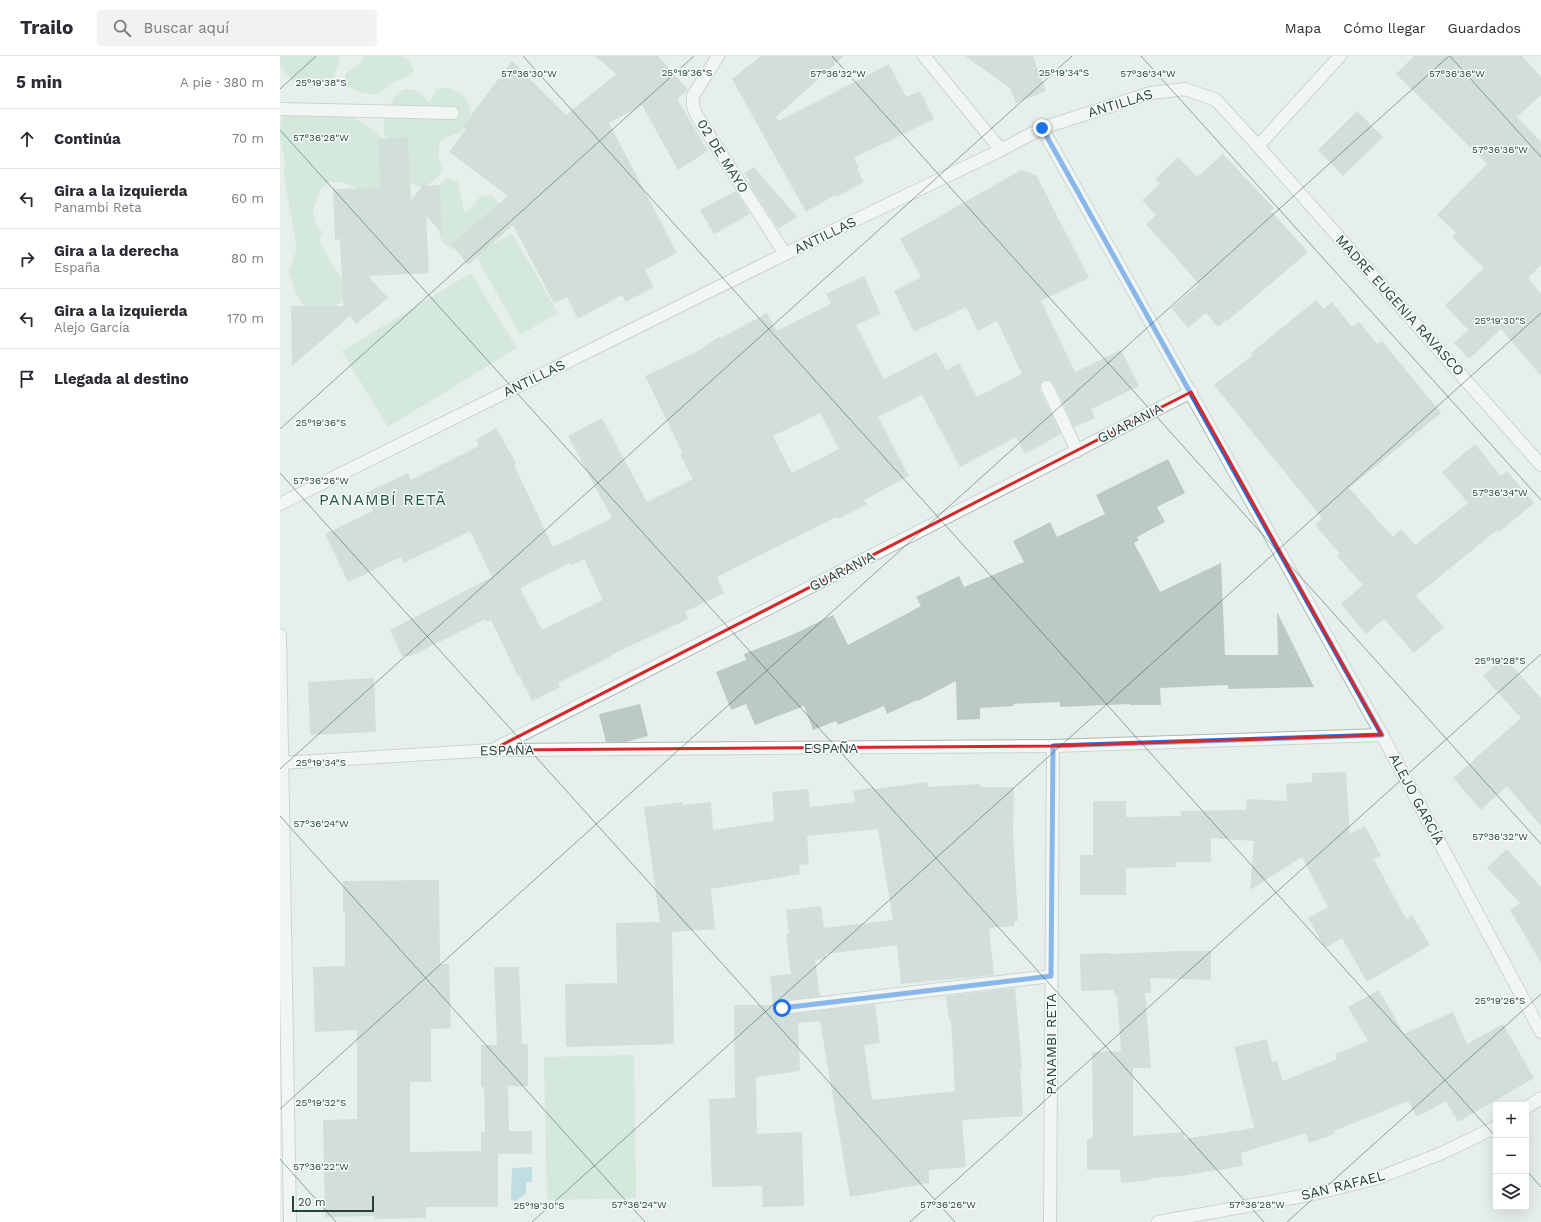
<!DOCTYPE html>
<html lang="es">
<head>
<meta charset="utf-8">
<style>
  :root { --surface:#fff; --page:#f2f2f3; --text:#2b2b33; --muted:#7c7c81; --line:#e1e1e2 }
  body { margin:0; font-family:"Work Sans",sans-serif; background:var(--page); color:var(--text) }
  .controls { position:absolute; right:12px; bottom:12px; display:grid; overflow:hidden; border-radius:4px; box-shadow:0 4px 16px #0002 }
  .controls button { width:36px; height:36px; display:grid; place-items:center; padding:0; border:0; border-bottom:1px solid var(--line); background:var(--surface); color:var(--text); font:20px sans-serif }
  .scale { position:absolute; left:12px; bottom:10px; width:82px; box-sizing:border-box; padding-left:4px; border:2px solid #24423a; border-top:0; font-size:11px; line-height:14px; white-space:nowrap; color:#24423a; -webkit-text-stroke:3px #f7fbf9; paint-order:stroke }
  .stop { position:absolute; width:12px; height:12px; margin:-9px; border:3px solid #1a73e8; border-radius:50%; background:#fff }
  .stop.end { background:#1a73e8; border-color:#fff; box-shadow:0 1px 4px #0008 }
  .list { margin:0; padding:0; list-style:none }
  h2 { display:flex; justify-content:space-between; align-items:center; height:52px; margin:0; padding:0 16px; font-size:17px }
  h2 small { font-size:13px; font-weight:400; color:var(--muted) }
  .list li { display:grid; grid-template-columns:26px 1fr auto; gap:12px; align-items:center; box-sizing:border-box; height:60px; padding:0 16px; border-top:1px solid var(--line) }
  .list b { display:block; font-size:15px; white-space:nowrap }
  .list p { margin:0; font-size:13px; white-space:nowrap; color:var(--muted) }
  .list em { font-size:13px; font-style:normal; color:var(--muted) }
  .icon { flex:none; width:22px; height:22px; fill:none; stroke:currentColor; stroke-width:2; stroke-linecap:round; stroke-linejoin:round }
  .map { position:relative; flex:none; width:1261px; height:1166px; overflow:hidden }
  header { display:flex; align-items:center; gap:24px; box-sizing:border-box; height:56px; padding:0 20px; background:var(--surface); border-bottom:1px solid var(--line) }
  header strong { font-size:19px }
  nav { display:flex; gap:22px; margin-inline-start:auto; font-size:14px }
  .search { width:280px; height:36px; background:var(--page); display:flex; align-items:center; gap:10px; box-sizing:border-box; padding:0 14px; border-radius:4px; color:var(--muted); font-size:15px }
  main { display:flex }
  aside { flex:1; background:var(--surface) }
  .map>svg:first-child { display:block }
  .green { fill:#bfe0c8 }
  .water { fill:#8ec9d4 }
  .building { fill:#bbcac4; fill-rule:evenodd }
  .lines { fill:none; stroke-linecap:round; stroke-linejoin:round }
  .service-casing { stroke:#a8b8b2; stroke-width:14 }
  .minor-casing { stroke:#a8b8b2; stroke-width:14 }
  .tertiary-casing { stroke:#a8b8b2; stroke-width:14 }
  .service { stroke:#fff; stroke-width:12 }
  .minor { stroke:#fff; stroke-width:12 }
  .tertiary { stroke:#fff; stroke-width:12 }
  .route { stroke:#1a73e8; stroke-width:5 }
  .marked { fill:none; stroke:#d62828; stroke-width:3; stroke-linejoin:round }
  .ticks { fill:none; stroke:#24423a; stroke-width:1; stroke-opacity:0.45 }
  .labels { text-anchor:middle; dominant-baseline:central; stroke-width:3; stroke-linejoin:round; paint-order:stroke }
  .street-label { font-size:14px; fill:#24423a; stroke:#f7fbf9 }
  .quarter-label { font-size:16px; letter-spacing:1px; fill:#1f5548; stroke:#f7fbf9 }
  .ticks-label { font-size:10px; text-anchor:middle; fill:#24423a; stroke:#f7fbf9; stroke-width:3; stroke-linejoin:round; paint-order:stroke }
</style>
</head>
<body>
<header>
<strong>Trailo</strong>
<div class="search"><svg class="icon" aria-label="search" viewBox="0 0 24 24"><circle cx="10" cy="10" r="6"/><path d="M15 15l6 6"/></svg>Buscar aquí</div>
<nav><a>Mapa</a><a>Cómo llegar</a><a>Guardados</a></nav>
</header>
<main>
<aside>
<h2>5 min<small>A pie · 380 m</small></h2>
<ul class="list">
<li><svg class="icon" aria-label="ahead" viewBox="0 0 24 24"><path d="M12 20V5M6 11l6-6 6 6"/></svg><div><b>Continúa</b></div><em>70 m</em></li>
<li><svg class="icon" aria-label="left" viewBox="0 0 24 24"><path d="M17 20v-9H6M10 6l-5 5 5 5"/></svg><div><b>Gira a la izquierda</b><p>Panambi Reta</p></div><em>60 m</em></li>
<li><svg class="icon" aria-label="right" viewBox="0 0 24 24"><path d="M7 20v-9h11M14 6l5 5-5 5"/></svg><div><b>Gira a la derecha</b><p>España</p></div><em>80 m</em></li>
<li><svg class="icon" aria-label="left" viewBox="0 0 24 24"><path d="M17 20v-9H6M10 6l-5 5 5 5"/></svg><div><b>Gira a la izquierda</b><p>Alejo García</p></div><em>170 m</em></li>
<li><svg class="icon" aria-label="arrive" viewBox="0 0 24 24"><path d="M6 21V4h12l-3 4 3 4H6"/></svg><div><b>Llegada al destino</b></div></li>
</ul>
</aside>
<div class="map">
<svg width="1261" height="1166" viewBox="0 0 1261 1166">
  <rect width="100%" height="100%" fill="#e6efeb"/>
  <g class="green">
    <polygon points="0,0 59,0 60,3 54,21 37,28 21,30 11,23 0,9"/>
    <path d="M84 0H122L130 5 134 15 125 22 115 25 97 39C85 38 76 35 65 29V18L81 7Z"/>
    <path d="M169 32C188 37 199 60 182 75 175 80 166 79 160 86L158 98 162 114C154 127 145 135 130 127L104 77C102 69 106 64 108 56 110 51 111 46 114 41 124 27 139 33 148 45H150L156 33Z"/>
    <path d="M20 46C30 47 38 50 47 53 69 60 88 66 104 84L105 95 98 104 103 128 94 135H83L62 126H50L41 132 33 155 35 167 43 177 39 183C42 189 45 197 49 203 57 216 78 240 54 250 47 253 38 253 32 255L23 248 16 237 9 215 17 193 4 120 5 107 0 81 1 61Z"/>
    <polygon points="167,122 178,126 185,158 202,139 213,140 220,149 182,189 172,193 163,187 159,177 159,129"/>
    <polygon points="232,177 278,257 240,279 195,198"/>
    <polygon points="191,217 237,292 108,371 62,295"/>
    <polygon points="354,999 356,1142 267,1144 264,1001"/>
  </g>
  <polygon class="water" points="252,1111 252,1126 246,1126 246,1137 236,1145 231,1144 232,1112"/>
  <g class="building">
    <polygon points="315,0 378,0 408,34 397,43 428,95 398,114 362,49 329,67 397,197 365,214 374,231 346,246 342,239 298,263 287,241 274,247 233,169 188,209 171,188 228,140 169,96 186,73 183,70 232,5 286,59 336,18"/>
    <polygon points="481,0 564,0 496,61 499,65 609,8 626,41 640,35 654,63 574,102 579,112 577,113 584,126 556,141 555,139 526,156 452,23"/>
    <polygon points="685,0 753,0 766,35 736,47 730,32"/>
    <polygon points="1134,0 1242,0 1261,21 1261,39 1237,61 1261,86 1261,209 1248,222 1261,238 1261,320 1221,273 1189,303 1174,287 1188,274 1165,249 1204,212 1172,181 1176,177 1157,159 1207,108 1116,18"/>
    <polygon points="1077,55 1103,81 1063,120 1038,94"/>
    <polygon points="128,81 131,145 145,126 145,130 160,129 162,178 146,159 149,217 88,220 108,242 76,268 70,260 12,310 11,250 63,250 60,183 55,184 53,133 100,132 98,83"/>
    <polygon points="943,98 994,152 991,155 1028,196 947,265 946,264 938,271 926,257 908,272 891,252 919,228 866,168 876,159 862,144 880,128 875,123 898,101 917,121"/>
    <polygon points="474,111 500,141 517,161 498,173 469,127 470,126 465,117"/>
    <path d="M741 114 756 119 809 222 761 245 795 316 841 294 859 330 811 353 815 362 794 371 774 328 771 325 764 324 761 327 760 334 781 378 745 398 736 381 680 411 642 339 598 361 629 420 584 444 587 448 558 463 556 461 437 521 444 537 405 556 408 563 329 600 330 601 278 627 280 631 252 645 239 619 238 620 211 564 207 566 205 563 131 600H122L110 574 212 521 190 475 124 507 121 501 68 526 45 478 93 455 84 438 128 417 131 424 199 390 196 384 216 372 236 407 234 409 273 491 332 462 288 380 322 362 367 446 413 423 400 399 403 398 365 320 420 294 440 280 441 282 487 257 497 275 551 248 546 238 584 220 601 258 576 269 604 323 656 296 666 314 679 307 697 341 742 318 717 265 698 275 686 251 634 276 614 235 641 221 620 183ZM540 357 559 393 512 417 493 380ZM304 503 323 544 262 574 240 532 290 507 292 509Z"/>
    <polygon points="456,135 470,158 434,178 420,154"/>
    <polygon points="1036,244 1044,253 1052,246 1072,271 1079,266 1097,288 1102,285 1161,357 1069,432 1113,481 1121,473 1135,489 1188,447 1162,416 1195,388 1221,420 1227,415 1254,447 1219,476 1217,474 1136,540 1164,571 1134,597 1104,563 1086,578 1061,548 1083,529 1057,500 1060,498 1035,469 1042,462 934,329 973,299 971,297"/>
    <polygon points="888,403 905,437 877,451 885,466 857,481 859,484 854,487 880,536 941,507 945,599 998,599 997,556 1034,631 948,633 948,629 880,632 881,649 850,649 850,648 780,651 780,646 733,648 734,650 700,652 700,663 677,664 676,625 638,645 637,644 607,658 604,650 558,669 556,665 533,674 524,650 475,669 466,648 451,654 436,616 466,604 464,598 512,579 553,559 568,589 641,550 636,541 679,520 684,531 744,506 733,485 770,466 777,481 825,458 816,439"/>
    <polygon points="1224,601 1261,642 1261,770 1227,730 1201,754 1173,722 1241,662 1203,620"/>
    <polygon points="94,622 96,676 30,679 28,626"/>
    <polygon points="360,648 368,680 346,686 326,686 319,658"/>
    <polygon points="1066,716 1070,778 1085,770 1101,800 1094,804 1126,863 1132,859 1150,889 1087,926 1062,882 1045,892 1028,862 1048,851 1022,801 970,834 974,785 931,782 931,806 896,806 896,811 846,812 846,839 800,839 800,799 813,799 813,745 846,745 846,761 901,760 901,755 966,754 967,743 1007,745 1006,728 1032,726 1032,717"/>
    <polygon points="647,726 648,731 700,728 700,731 734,731 733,777 738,865 734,865 734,870 709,872 714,919 621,928 617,889 546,898 546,903 535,904 540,940 500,945 494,949 494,953 498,959 502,959 595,948 600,987 584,989 592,1044 675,1035 671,964 669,964 666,940 735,932 742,1013 740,1014 743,1060 682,1064 686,1111 649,1114 649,1127 570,1141 540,965 518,967 520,1015 476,1021 477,1078 522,1076 524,1150 483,1151 482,1130 432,1131 429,1043 455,1042 454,949 493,949 490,920 511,918 506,878 509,878 506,854 541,850 544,872 613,864 598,773 527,780 529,808 519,809 520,818 431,833 435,873 392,876 394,988 286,991 285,928 337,927 336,867 380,866 364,751 402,746 402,749 431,746 433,774 494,765 492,736 528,733 530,751 575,746 573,735 594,731 594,733"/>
    <polygon points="1227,793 1261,831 1261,907 1230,854 1240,847 1207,812"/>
    <polygon points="159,824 160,908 169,908 171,972 151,973 151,1026 130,1026 130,1096 201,1095 201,1076 205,1076 204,1031 201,1031 201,989 217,989 214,911 239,911 242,988 248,988 248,1030 228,1030 229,1075 252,1075 252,1098 218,1098 218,1151 146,1151 146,1162 94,1163 94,1160 45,1161 43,1064 77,1063 77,974 35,976 33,911 65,910 65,856 63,856 63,825"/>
    <polygon points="902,895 931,895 931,924 870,922 871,937 865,937 871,1012 853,1012 853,1080 904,1076 904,1083 974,1072 954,991 987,983 992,1006 997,1005 1003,1025 1057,1003 1055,998 1088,985 1068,951 1099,934 1124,978 1173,956 1187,988 1223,968 1254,1022 1178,1066 1166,1045 1137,1061 1128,1045 1054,1075 1055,1078 1029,1087 1026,1077 961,1097 963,1110 900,1120 871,1122 871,1124 841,1127 840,1114 807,1114 807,1083 813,1082 812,996 841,995 837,939 834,939 834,934 801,935 800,898 829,897 829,898"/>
  </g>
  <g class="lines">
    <g class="service-casing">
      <g id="service">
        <polyline points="438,0 413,40 413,50 417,60 505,198"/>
        <polyline points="0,53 173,57"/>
        <polyline points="767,331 797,395"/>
      </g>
    </g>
    <g class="minor-casing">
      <g id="minor">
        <polyline points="644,0 721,94"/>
        <polyline points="762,72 1102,679 1261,976"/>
        <polyline points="978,90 1261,409"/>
        <polyline points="0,579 10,1166"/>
        <polyline points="214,693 911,336"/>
        <polyline points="0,707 212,694 773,690 1102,679"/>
        <polyline points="501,952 771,920"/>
        <polyline points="1246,1052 1261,1042"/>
        <polyline points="770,1166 773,690"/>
        <polyline points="878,1166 1034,1138 1098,1122 1162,1097 1216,1071"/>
      </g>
    </g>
    <g class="tertiary-casing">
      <polyline id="tertiary" points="0,448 505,198 721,94 762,72 871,37 905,33 936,44 978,90 1060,0"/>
    </g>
    <use href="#service" class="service"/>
    <use href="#minor" class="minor"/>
    <use href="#tertiary" class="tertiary"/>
  </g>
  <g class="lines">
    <polyline class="route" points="502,952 771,920 773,690 1102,679 762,72"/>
  </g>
  <path d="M0 0H1261V1166H0ZM911 336 1102 679 773 690 212 694Z" fill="#e6efeb" fill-opacity=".55" fill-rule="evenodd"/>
  <path class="marked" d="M911 336 1102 679 773 690 212 694Z"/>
  <path class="ticks" d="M243 0 1216 1081M552 0 1261 788M861 0 1261 444M1170 0 1261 101M0 33 36 0M0 74 984 1166M0 373 414 0M0 417 675 1166M0 713 792 0M0 760 365 1166M0 1053 1169 0M0 1103 56 1166M1246 1114 1261 1131M252 1166 1261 257M630 1166 1261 598M1007 1166 1261 938"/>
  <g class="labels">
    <g class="street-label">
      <text transform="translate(840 47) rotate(-17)">ANTILLAS</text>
      <text transform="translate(443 100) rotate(58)">02 DE MAYO</text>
      <text transform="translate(545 179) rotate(-26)">ANTILLAS</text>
      <text transform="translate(1120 249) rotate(48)">MADRE EUGENIA RAVASCO</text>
      <text transform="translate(254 322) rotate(-26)">ANTILLAS</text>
      <text transform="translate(850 367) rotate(-27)">GUARANIA</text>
      <text transform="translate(562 515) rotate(-27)">GUARANIA</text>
      <text x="551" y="692">ESPAÑA</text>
      <text transform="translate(227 694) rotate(-1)">ESPAÑA</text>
      <text transform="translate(1137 743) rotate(62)">ALEJO GARCÍA</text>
      <text transform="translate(771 988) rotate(-90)">PANAMBI RETA</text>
      <text transform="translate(1063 1129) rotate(-14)">SAN RAFAEL</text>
    </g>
    <g class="quarter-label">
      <text x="103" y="443">PANAMBÍ RETÃ</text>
    </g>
  </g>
  <g class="ticks-label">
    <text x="407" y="20">25°19'36"S</text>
    <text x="784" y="20">25°19'34"S</text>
    <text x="249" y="21">57°36'30"W</text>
    <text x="558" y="21">57°36'32"W</text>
    <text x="868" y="21">57°36'34"W</text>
    <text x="1177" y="21">57°36'36"W</text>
    <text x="41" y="30">25°19'38"S</text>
    <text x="41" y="85">57°36'28"W</text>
    <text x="1220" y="97">57°36'36"W</text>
    <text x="1220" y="268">25°19'30"S</text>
    <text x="41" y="370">25°19'36"S</text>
    <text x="41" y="428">57°36'26"W</text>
    <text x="1220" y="440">57°36'34"W</text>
    <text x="1220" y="608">25°19'28"S</text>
    <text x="41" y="710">25°19'34"S</text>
    <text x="41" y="771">57°36'24"W</text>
    <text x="1220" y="784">57°36'32"W</text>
    <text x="1220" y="948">25°19'26"S</text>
    <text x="41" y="1050">25°19'32"S</text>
    <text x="41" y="1114">57°36'22"W</text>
    <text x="359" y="1152">57°36'24"W</text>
    <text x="668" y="1152">57°36'26"W</text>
    <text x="977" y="1152">57°36'28"W</text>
    <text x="259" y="1153">25°19'30"S</text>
  </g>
</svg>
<div class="controls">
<button>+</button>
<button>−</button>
<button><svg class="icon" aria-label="layers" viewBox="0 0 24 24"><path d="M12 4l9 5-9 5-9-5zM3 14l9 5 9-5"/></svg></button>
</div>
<div class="scale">20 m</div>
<div class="stop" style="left:502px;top:952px"></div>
<div class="stop end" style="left:762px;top:72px"></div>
</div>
</main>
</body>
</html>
